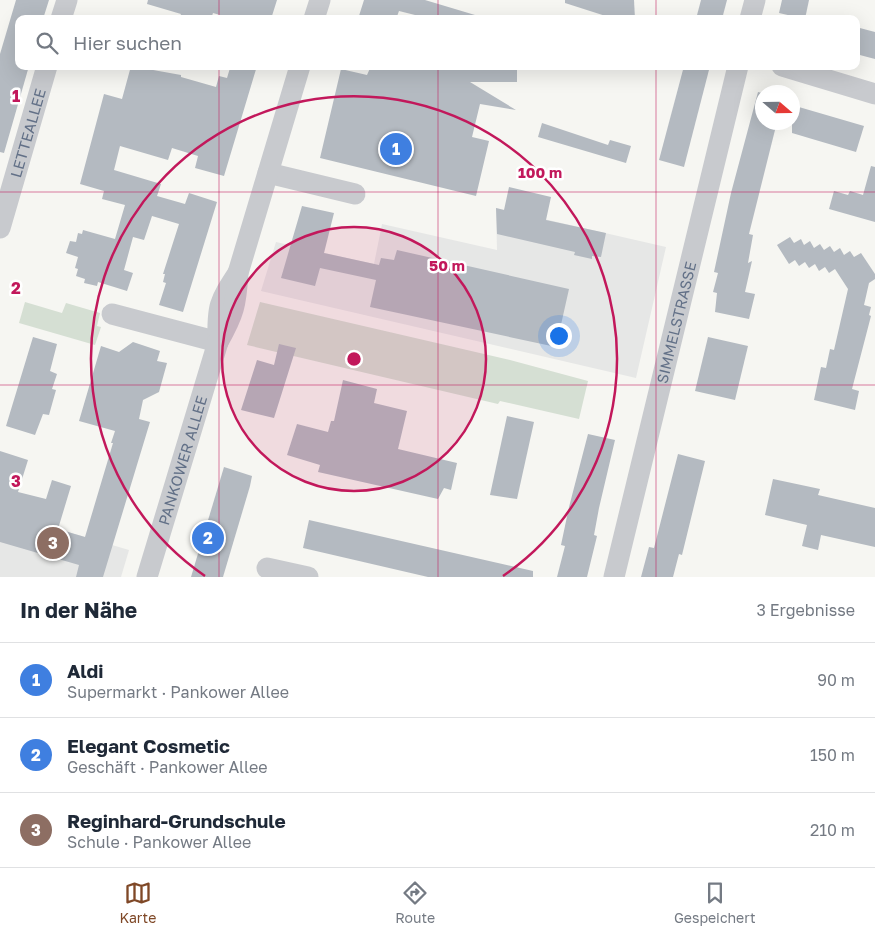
<!DOCTYPE html>
<html lang="de">
<head>
<meta charset="utf-8">
<style>
  :root { --surface:#fff; --page:#f2f2f3; --text:#1f2937; --muted:#747a83; --line:#e0e1e3; --accent:#7f4827 }
  body { margin:0; font-family:"Golos Text",sans-serif; background:var(--page); color:var(--text) }
  .compass { position:absolute; left:755px; top:85px; width:45px; height:45px; border-radius:50%; background:var(--surface); box-shadow:0 5px 20px #0002; rotate:110deg }
  .you { position:absolute; left:558px; top:335px; width:18px; height:18px; margin:-12px; border:4px solid #fff; border-radius:50%; background:#1a73e8; box-shadow:0 0 0 8px #1a73e833 }
  .badge { display:grid; place-items:center; width:32px; height:32px; border-radius:50%; background:var(--accent); color:#fff; font-size:16px; font-weight:700 }
  .pin { position:absolute; translate:-50% -50%; border:2px solid #fff; box-shadow:0 1px 5px #0006 }
  .list { margin:0; padding:0; list-style:none }
  h2 { display:flex; justify-content:space-between; align-items:center; height:65px; margin:0; padding:0 20px; font-size:21px }
  h2 small { font-size:16px; font-weight:400; color:var(--muted) }
  .list li { display:grid; grid-template-columns:32px 1fr auto; gap:15px; align-items:center; box-sizing:border-box; height:75px; padding:0 20px; border-top:1px solid var(--line) }
  .list b { display:block; font-size:19px; white-space:nowrap }
  .list p { margin:0; font-size:16px; white-space:nowrap; color:var(--muted) }
  .list em { font-size:16px; font-style:normal; color:var(--muted) }
  .icon { flex:none; width:28px; height:28px; fill:none; stroke:currentColor; stroke-width:2; stroke-linecap:round; stroke-linejoin:round }
  .map { position:relative; flex:none; width:875px; height:577px; overflow:hidden }
  .search { position:absolute; background:var(--surface); box-shadow:0 5px 20px #0002; left:15px; right:15px; top:15px; height:55px; display:flex; align-items:center; gap:12px; box-sizing:border-box; padding:0 18px; border-radius:10px; color:var(--muted); font-size:19px }
  .sheet { height:290px; background:var(--surface) }
  nav { display:flex; justify-content:space-around; align-items:center; box-sizing:border-box; height:70px; border-top:1px solid var(--line); background:var(--surface); font-size:14px; color:var(--muted) }
  nav a { display:grid; justify-items:center; gap:2px }
  nav .on { color:var(--accent) }
  .map>svg:first-child { display:block }
  .built { fill:#e6e7e6 }
  .green { fill:#d5dfd3 }
  .building { fill:#b4bac1 }
  .lines { fill:none; stroke-linecap:round; stroke-linejoin:round }
  .minor { stroke:#c8cace; stroke-width:21 }
  .grid { fill:none; stroke:#c2185b; stroke-width:1; stroke-opacity:0.55 }
  .ring { fill:none; stroke:#c2185b; stroke-width:2.5 }
  .labels { text-anchor:middle; dominant-baseline:central; stroke-width:5; stroke-linejoin:round; paint-order:stroke }
  .street-label { font-size:15px; fill:#627087; stroke:#fff }
  .grid-label { font-size:16px; text-anchor:middle; font-weight:bold; fill:#c2185b; stroke:#fff; stroke-width:5; stroke-linejoin:round; paint-order:stroke }
  .centre { fill:#c2185b; stroke:#fff; stroke-width:2.5 }
  .ring-label { font-size:15px; text-anchor:middle; font-weight:bold; fill:#c2185b; stroke:#fff; stroke-width:5; stroke-linejoin:round; paint-order:stroke }
</style>
</head>
<body>
<div class="map">
<svg width="875" height="577" viewBox="0 0 875 577">
  <rect width="100%" height="100%" fill="#f6f6f2"/>
  <g class="built">
    <polygon points="496,208 666,247 636,378 261,291 276,242 374,264 382,224 497,250"/>
    <polygon points="0,512 129,550 121,577 0,577"/>
  </g>
  <g class="green">
    <polygon points="25,302 62,313 66,303 100,313 97,326 101,327 95,345 19,323"/>
    <polygon points="260,302 510,360 588,381 579,419 500,401 498,404 247,345"/>
  </g>
  <g class="building">
    <polygon points="16,0 49,0 43,19 19,19 19,66 29,66 4,153 0,152 0,54"/>
    <polygon points="148,0 277,0 271,19 234,19 213,13 211,19 179,19 181,14 147,4"/>
    <polygon points="364,0 425,0 475,15 474,19 431,19 399,11 396,19 358,19"/>
    <polygon points="565,0 634,0 635,19 615,19 565,3"/>
    <polygon points="701,0 727,0 722,19 696,19"/>
    <polygon points="782,0 809,0 805,19 779,13"/>
    <polygon points="856,27 875,32 875,59 856,54"/>
    <polygon points="131,66 181,75 181,77 216,87 219,76 227,78 230,68 257,66 224,176 195,168 198,156 172,148 168,160 120,146 114,170 161,184 157,196 185,204 189,193 217,202 183,312 159,305 166,283 163,282 165,274 163,274 179,224 152,216 144,240 133,237 124,270 133,273 127,291 98,282 97,286 84,283 85,279 76,276 78,269 75,268 78,257 66,253 70,241 76,242 78,233 82,234 83,230 115,239 125,205 102,199 104,191 80,184 104,94 122,99"/>
    <polygon points="371,66 517,66 517,82 470,82 516,110 480,104 472,137 489,141 476,196 320,158 341,69 367,75"/>
    <polygon points="684,66 710,66 684,167 659,160"/>
    <polygon points="758,92 762,93 762,122 777,122 749,234 753,235 748,263 752,261 745,292 755,294 749,319 715,312 717,293 713,292 718,273 714,272 731,193"/>
    <polygon points="792,105 864,126 856,152 792,133"/>
    <polygon points="542,123 608,145 610,140 631,146 626,163 538,137"/>
    <polygon points="871,166 875,167 875,222 829,209 834,191 848,195 850,191 863,195"/>
    <polygon points="509,187 551,197 546,220 606,233 601,257 592,256 592,259 574,255 575,252 497,234 496,208 504,210"/>
    <polygon points="302,206 334,213 324,253 379,265 381,258 394,260 397,250 569,289 556,347 370,307 376,280 320,268 315,286 281,278"/>
    <polygon points="790,237 794,243 801,239 804,245 810,241 814,248 820,244 824,250 830,246 834,252 840,248 844,255 850,251 854,257 861,253 875,274 875,279 869,283 864,305 871,307 869,315 871,316 852,389 859,391 855,410 814,400 821,367 826,368 830,349 834,350 848,289 835,269 829,273 825,267 819,271 815,264 809,268 805,262 799,266 795,260 789,264 777,245"/>
    <polygon points="33,337 57,344 50,371 57,374 52,389 56,390 49,415 43,414 35,435 6,426"/>
    <polygon points="708,337 748,346 735,400 695,391"/>
    <polygon points="133,342 160,351 157,361 167,363 159,392 143,400 139,419 150,422 103,577 76,577 79,565 0,542 0,451 28,460 18,492 46,499 52,480 71,486 58,529 85,537 113,443 111,443 115,431 79,421 101,346 119,352"/>
    <polygon points="279,344 296,348 274,418 241,410 257,360 274,365"/>
    <polygon points="343,380 377,389 374,403 407,411 398,449 457,463 451,490 444,488 438,499 318,472 320,465 287,455 297,424 328,432 331,421 334,421"/>
    <polygon points="507,416 534,422 517,499 490,495"/>
    <polygon points="588,434 615,440 599,508 594,535 597,536 587,577 557,577 565,546 561,545 569,507"/>
    <polygon points="678,454 705,461 682,555 679,554 673,577 641,577 649,547 654,548"/>
    <polygon points="224,467 252,476 250,486 223,577 191,577"/>
    <polygon points="773,479 820,489 818,495 875,508 875,547 821,535 818,550 802,546 807,525 765,515"/>
    <polygon points="309,520 533,571 533,577 428,577 303,548"/>
  </g>
  <g class="lines">
    <g class="minor">
      <polyline points="61,19 67,0"/>
      <polyline points="314,19 320,0"/>
      <polyline points="750,19 755,0"/>
      <polyline points="782,66 875,94"/>
      <polyline points="268,173 355,194"/>
      <path id="s1" d="M0 228 47 66"/>
      <polyline points="112,314 218,342"/>
      <path d="M218 342C217 306 219 302 238 273"/>
      <polyline points="267,568 308,577"/>
      <path id="s2" d="M147 577 218 342C234 314 236 305 238 273L300 66"/>
      <path id="s3" d="M614 577 738 66"/>
    </g>
  </g>
  <path class="grid" d="M219 0V19M438 0V19M656 0V19M219 66V577M438 66V577M656 66V577M0 192H875M0 385H875"/>
  <circle cx="354" cy="359" r="132" fill="#c2185b" fill-opacity=".12"/>
  <g class="ring">
    <circle cx="354" cy="359" r="132"/>
    <path d="M205 576A263 263 0 1 1 503 576"/>
  </g>
  <g class="labels">
    <g class="street-label">
      <text stroke="none"><textPath href="#s1" startOffset="99">LETTEALLEE</textPath></text>
      <text stroke="none"><textPath href="#s3" startOffset="262">SIMMELSTRASSE</textPath></text>
      <text stroke="none"><textPath href="#s2" startOffset="122">PANKOWER ALLEE</textPath></text>
    </g>
  </g>
  <g class="grid-label">
    <text x="16" y="102">1</text>
    <text x="16" y="294">2</text>
    <text x="16" y="487">3</text>
  </g>
  <circle cx="354" cy="359" r="8" class="centre"/>
  <g class="ring-label">
    <text x="540" y="178">100 m</text>
    <text x="447" y="271">50 m</text>
  </g>
</svg>
<svg class="compass" viewBox="-18 -18 36 36"><path d="M0-13l5 13h-10z" fill="#e53935"/><path d="M0 13l5-13h-10z" fill="#747a83"/></svg>
<div class="you"></div>
<div class="pin badge" style="left:396px;top:149px;background:#3f7fe0">1</div>
<div class="pin badge" style="left:208px;top:538px;background:#3f7fe0">2</div>
<div class="pin badge" style="left:53px;top:543px;background:#8d6e63">3</div>
<div class="search"><svg class="icon" aria-label="search" viewBox="0 0 24 24"><circle cx="10" cy="10" r="6"/><path d="M15 15l6 6"/></svg>Hier suchen</div>
</div>
<section class="sheet">
<h2>In der Nähe<small>3 Ergebnisse</small></h2>
<ul class="list">
<li><span class="badge" style="background:#3f7fe0">1</span><div><b>Aldi</b><p>Supermarkt · Pankower Allee</p></div><em>90 m</em></li>
<li><span class="badge" style="background:#3f7fe0">2</span><div><b>Elegant Cosmetic</b><p>Geschäft · Pankower Allee</p></div><em>150 m</em></li>
<li><span class="badge" style="background:#8d6e63">3</span><div><b>Reginhard-Grundschule</b><p>Schule · Pankower Allee</p></div><em>210 m</em></li>
</ul>
</section>
<nav>
<a class="on"><svg class="icon" aria-label="map" viewBox="0 0 24 24"><path d="M3 6l6-2 6 2 6-2v14l-6 2-6-2-6 2zM9 4v14M15 6v14"/></svg>Karte</a>
<a><svg class="icon" aria-label="directions" viewBox="0 0 24 24"><path d="M12 3l9 9-9 9-9-9zM9 14v-3h6M13 9l2 2-2 2"/></svg>Route</a>
<a><svg class="icon" aria-label="saved" viewBox="0 0 24 24"><path d="M7 4h10v16l-5-4-5 4z"/></svg>Gespeichert</a>
</nav>
</body>
</html>
